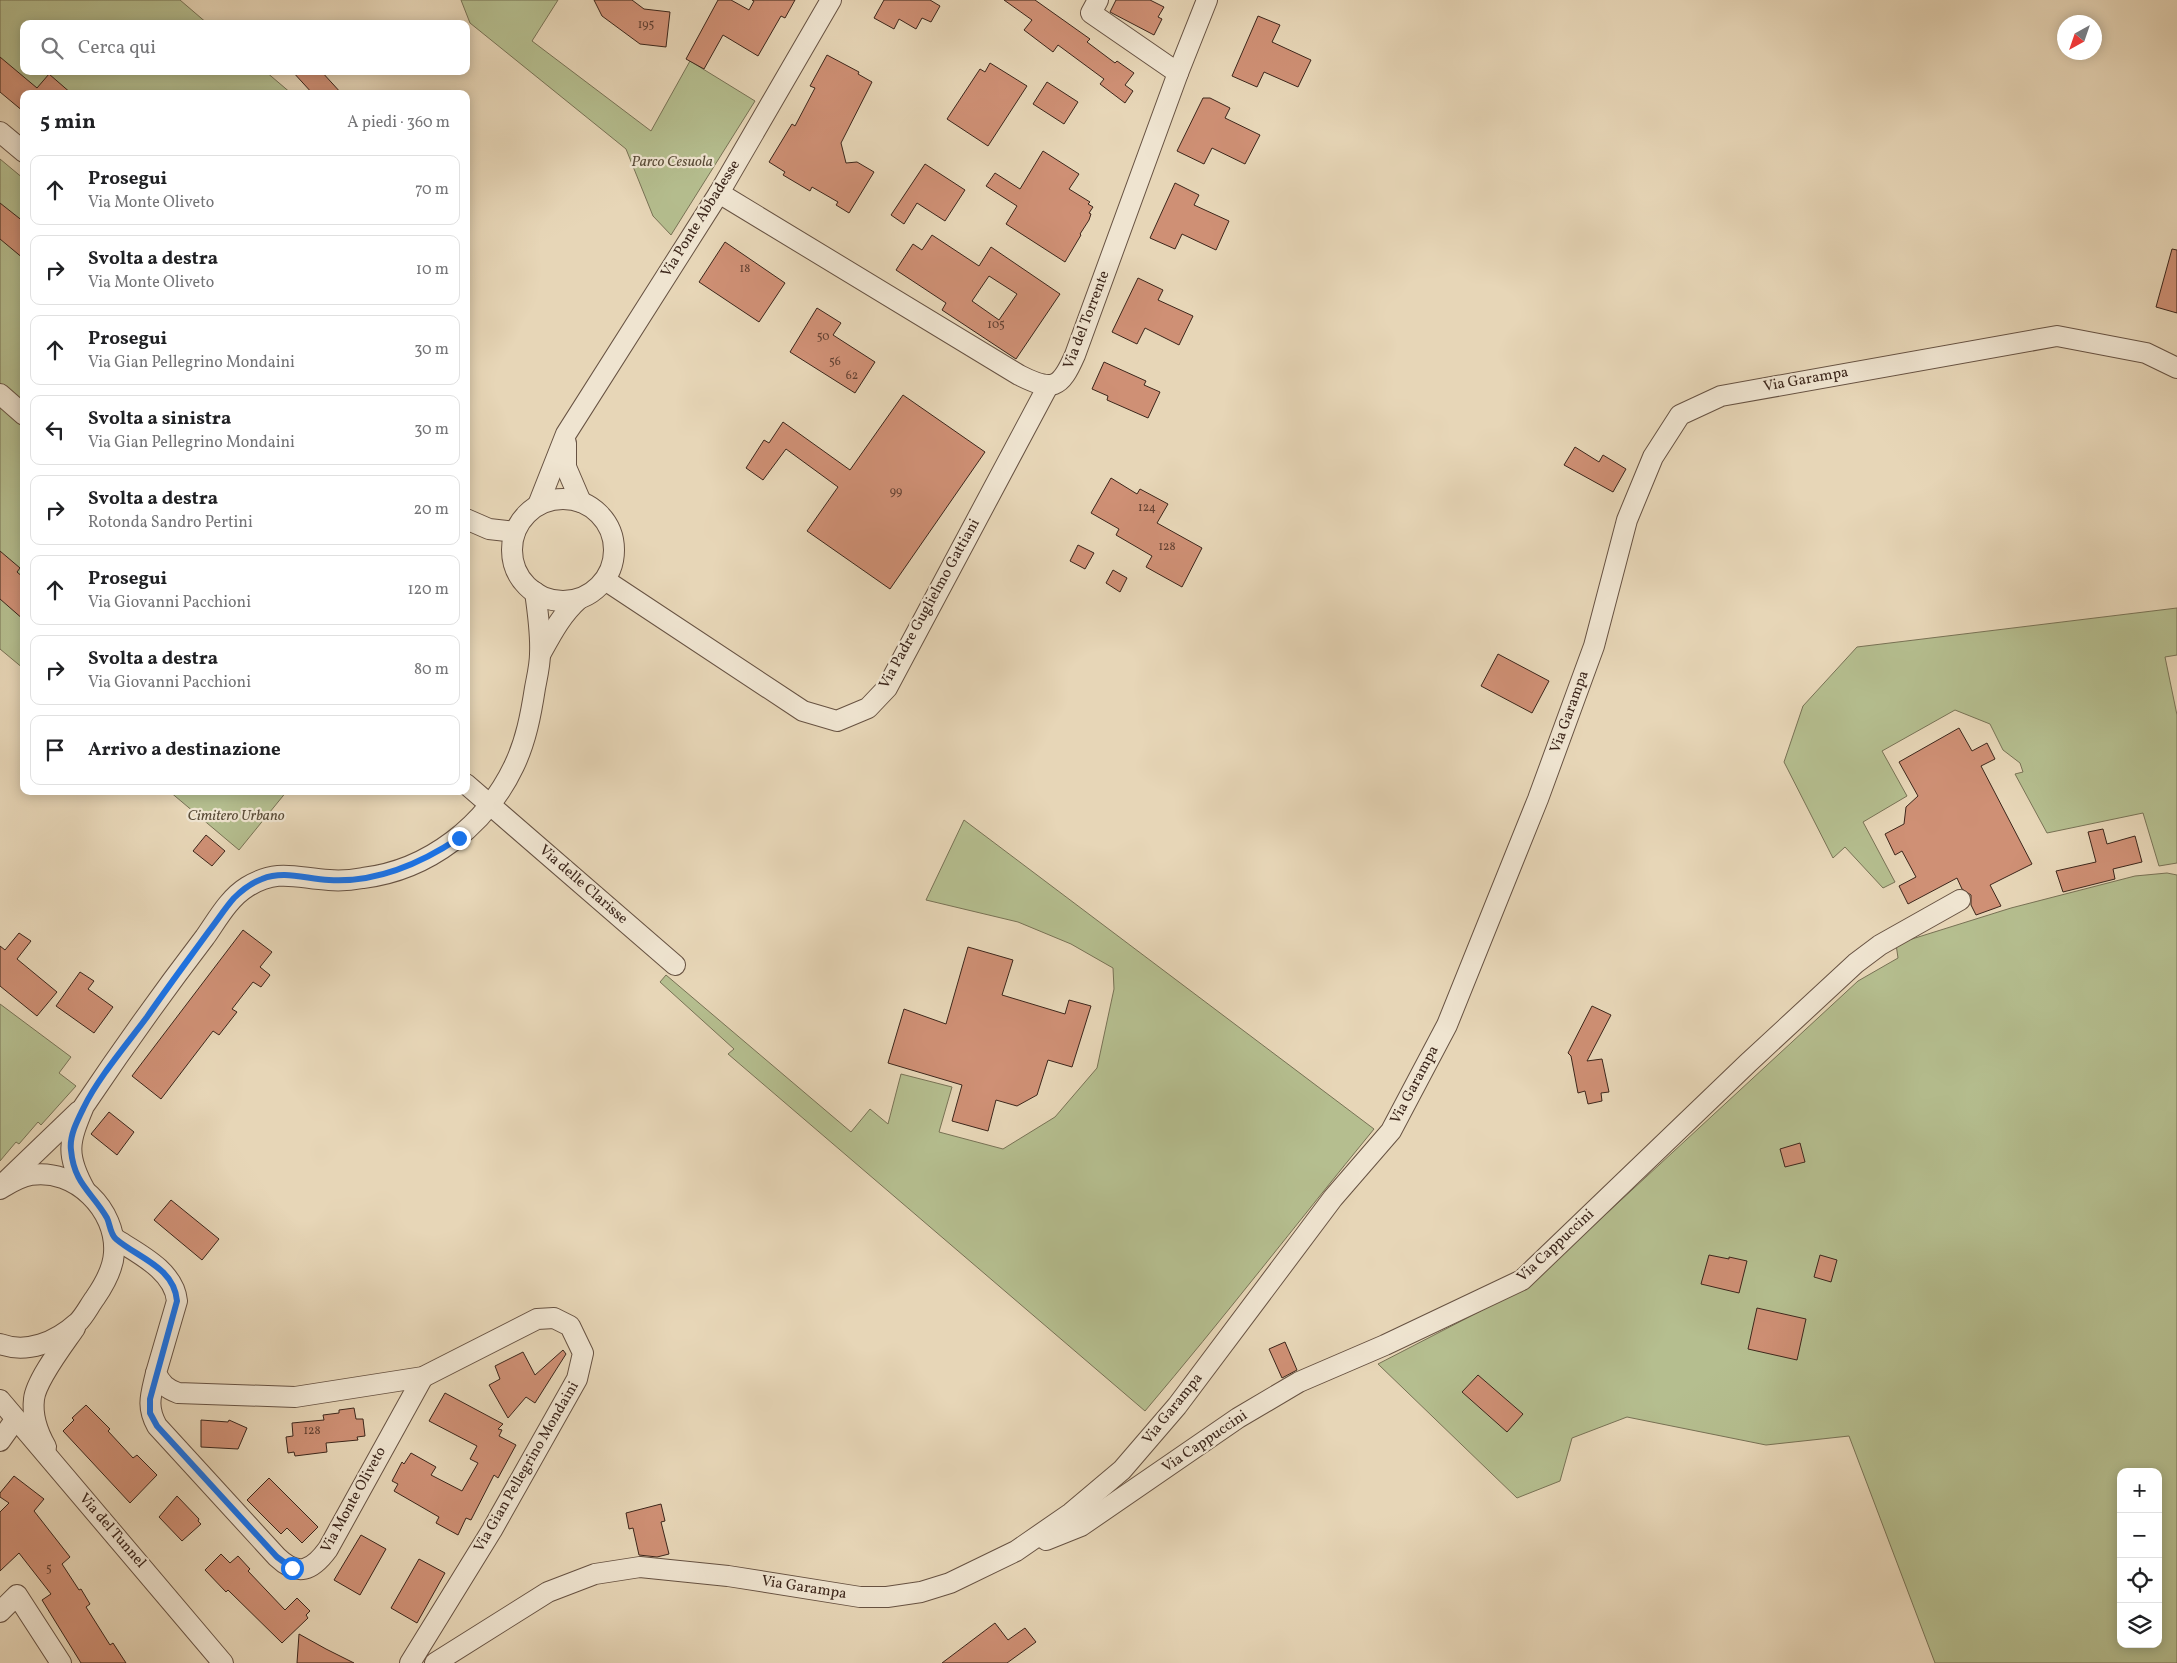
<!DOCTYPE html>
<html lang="it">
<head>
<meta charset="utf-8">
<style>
  :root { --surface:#fff; --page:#f6f6f6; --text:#202124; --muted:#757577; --line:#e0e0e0 }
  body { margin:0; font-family:Vollkorn,serif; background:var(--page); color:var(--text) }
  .controls { position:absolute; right:15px; bottom:15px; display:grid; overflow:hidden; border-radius:10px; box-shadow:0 2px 12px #0003 }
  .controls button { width:45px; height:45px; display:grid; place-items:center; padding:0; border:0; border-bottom:1px solid var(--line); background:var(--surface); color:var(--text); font:25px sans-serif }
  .compass { position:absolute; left:2057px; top:15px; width:45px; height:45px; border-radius:50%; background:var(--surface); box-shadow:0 2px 12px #0003; rotate:220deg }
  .stop { position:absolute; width:15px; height:15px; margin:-11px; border:4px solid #1a73e8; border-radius:50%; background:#fff }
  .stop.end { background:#1a73e8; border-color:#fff; box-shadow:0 1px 5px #0008 }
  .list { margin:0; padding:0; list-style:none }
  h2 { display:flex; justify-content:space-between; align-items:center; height:65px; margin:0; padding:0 20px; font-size:21px }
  h2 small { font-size:16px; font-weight:400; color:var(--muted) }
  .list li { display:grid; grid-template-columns:32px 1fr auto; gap:15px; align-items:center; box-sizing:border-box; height:70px; margin:0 10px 10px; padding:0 10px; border:1px solid var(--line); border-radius:10px }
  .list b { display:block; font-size:19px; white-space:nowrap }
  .list p { margin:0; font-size:16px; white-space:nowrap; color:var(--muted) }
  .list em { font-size:16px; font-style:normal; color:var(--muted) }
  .icon { flex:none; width:28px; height:28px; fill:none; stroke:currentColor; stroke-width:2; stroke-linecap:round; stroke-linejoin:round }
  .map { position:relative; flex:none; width:2177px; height:1663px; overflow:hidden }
  .search { position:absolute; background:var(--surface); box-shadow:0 2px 12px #0003; left:20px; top:20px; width:450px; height:55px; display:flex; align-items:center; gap:12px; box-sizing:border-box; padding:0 18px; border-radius:10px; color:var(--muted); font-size:19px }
  .panel { position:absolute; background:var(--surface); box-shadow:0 2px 12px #0003; left:20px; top:90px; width:450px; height:705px; border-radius:10px }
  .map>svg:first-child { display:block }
  .green { fill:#b5be8f; stroke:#787255; fill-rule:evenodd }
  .building { fill:#cf9075; stroke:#3c261b; fill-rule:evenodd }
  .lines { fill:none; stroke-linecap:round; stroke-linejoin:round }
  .minor-casing { stroke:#675242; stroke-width:22 }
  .minor { stroke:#efe4d0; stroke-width:20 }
  .route { stroke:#1a73e8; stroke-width:6 }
  .labels { text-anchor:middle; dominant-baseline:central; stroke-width:4.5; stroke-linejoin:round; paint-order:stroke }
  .number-label { font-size:12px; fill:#614032 }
  .park-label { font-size:15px; font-style:italic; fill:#5a4c38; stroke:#efe4d0 }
  .street-label { font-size:15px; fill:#3c261b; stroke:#efe4d0 }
</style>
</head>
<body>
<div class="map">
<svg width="2177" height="1663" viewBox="0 0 2177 1663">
  <rect width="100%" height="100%" fill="#e7d6b7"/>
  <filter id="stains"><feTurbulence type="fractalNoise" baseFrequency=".004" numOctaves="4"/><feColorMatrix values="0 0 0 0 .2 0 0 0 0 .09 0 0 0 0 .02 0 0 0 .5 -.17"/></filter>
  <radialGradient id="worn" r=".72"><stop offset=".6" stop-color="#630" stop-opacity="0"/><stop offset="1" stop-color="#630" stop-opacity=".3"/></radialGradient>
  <g class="green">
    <polygon points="0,0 180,0 208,24 24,24 24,71 265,71 292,94 24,94 0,91"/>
    <polygon points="461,0 558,0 532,41 651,131 690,61 755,101 671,235 653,216 626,149 470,23"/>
    <polygon points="0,159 24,179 24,669 0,649"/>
    <polygon points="2177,608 2177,655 2165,657 2177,715 2177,863 2159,866 2143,813 2047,833 2015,774 2023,772 2020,763 2003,750 1990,724 1955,710 1882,751 1907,796 1863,822 1895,882 1883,888 1845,847 1833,858 1784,762 1803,706 1857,647"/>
    <polygon points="169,791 287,791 239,850"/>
    <path d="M964 820 1374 1129C1297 1223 1223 1319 1145 1411L728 1054 734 1049 660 982 666 975 851 1132 870 1109 888 1124 901 1074 952 1087 939 1132 1003 1149 1055 1117 1097 1068 1114 989 1113 968 1071 944 1018 922 926 900Z"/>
    <path d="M2167 873 2177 875V1663H1935L1849 1436 1766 1445 1627 1417 1572 1438 1560 1481 1517 1498 1378 1364 1527 1287 1858 981 1898 958 1896 944 2011 908 2135 876ZM2121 1472H2158V1644H2121Z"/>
    <polygon points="0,1004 71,1057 59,1073 76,1086 41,1125 38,1122 19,1144 16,1142 0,1161"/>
  </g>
  <g class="building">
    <polygon points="594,0 632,0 644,9 670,12 666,47 640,44 602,16"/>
    <polygon points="718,0 731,0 749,10 754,1 752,0 795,0 785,18 781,16 758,56 723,35 704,69 686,59"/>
    <polygon points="884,0 930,0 940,6 931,22 922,18 916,29 899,19 894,29 874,18"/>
    <polygon points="1004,0 1035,0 1090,39 1087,42 1115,63 1117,61 1134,73 1125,85 1133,91 1125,103 1100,84 1104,79 1058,45 1053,52 1024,30 1032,20"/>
    <polygon points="1116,0 1150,0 1164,7 1158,17 1162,19 1154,35 1110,12"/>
    <polygon points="1258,16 1280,25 1272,42 1311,60 1298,87 1264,72 1257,87 1232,76"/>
    <polygon points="827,55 859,72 858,74 872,82 841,143 846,163 857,162 874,172 849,213 836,205 838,202 812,187 810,191 783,175 785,172 769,162 792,124 795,126 815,88 810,86"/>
    <polygon points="0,57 37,88 49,74 72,94 24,94 24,112 0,92"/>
    <polygon points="990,63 1027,86 988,146 947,119 980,69 985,72"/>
    <polygon points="292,71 321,71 342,94 313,94"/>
    <polygon points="1047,82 1078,102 1064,124 1033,104"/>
    <polygon points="1203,98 1210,98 1230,108 1225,118 1260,135 1245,164 1212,148 1204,164 1177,151"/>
    <polygon points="1043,151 1079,174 1069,189 1090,202 1088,204 1093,207 1089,213 1091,214 1089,220 1080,234 1081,235 1065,262 1006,224 1017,206 986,186 995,173 1020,189"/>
    <polygon points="925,164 965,190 945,221 917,203 904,224 891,215"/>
    <polygon points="1175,183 1199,195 1194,205 1229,221 1216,250 1182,234 1175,249 1150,238"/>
    <polygon points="0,203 24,222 24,259 0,239"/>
    <path d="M932 235 979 266 991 247 1060 294 1016 359 942 310 946 303 896 270 913 244 922 250ZM989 276 1017 294 999 320 972 301Z"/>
    <polygon points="725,242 785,283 759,322 699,282"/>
    <polygon points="2172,249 2177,250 2177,313 2156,307"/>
    <polygon points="1138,278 1163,290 1158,300 1193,316 1179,345 1145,328 1137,344 1112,332"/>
    <polygon points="817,308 841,323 833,335 875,362 855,393 790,352"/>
    <polygon points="1104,362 1146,381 1144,385 1160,392 1148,418 1107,400 1108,396 1092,389"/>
    <polygon points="903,395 985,452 890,589 807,531 838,487 786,449 763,480 746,468 764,440 769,443 783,422 850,470"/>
    <polygon points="1575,447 1599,462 1603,455 1626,469 1613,492 1564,465"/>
    <polygon points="1111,478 1137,494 1140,489 1168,504 1157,523 1202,548 1182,587 1146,567 1152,556 1116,535 1119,529 1091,513"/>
    <polygon points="1078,545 1094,553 1085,569 1070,561"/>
    <polygon points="0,551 20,568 17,572 24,578 24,620 0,599"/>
    <polygon points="1113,570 1127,578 1120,592 1106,583"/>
    <polygon points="1498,654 1549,681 1532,713 1481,686"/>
    <polygon points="1959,728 1972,751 1987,743 1995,759 1981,766 2032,864 1990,885 2001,906 1976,915 1971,905 1971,895 1962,889 1957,878 1908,904 1899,886 1916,877 1902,851 1895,855 1885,834 1904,824 1906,807 1918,796 1899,762"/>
    <polygon points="2103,829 2107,844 2135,836 2142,862 2113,869 2115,879 2063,892 2056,871 2096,862 2088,832"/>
    <polygon points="206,835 225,851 212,866 193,851"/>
    <polygon points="243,930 272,952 260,967 270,975 261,987 253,982 232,1009 237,1012 219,1035 213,1031 161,1099 132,1076"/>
    <polygon points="19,933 31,941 17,959 57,992 37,1016 0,986 0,946 5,950"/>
    <polygon points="968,947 1013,960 1002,995 1065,1014 1069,1000 1091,1006 1072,1067 1048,1060 1037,1095 1017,1106 996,1100 988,1131 952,1121 962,1085 888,1063 904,1009 946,1024"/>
    <polygon points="80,972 94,981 88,989 113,1007 94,1033 56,1006"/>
    <polygon points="1592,1006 1611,1015 1587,1061 1602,1059 1609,1092 1601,1093 1602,1101 1588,1104 1585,1091 1578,1093 1571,1056 1568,1053"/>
    <polygon points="109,1112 134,1132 117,1155 91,1134"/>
    <polygon points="1800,1143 1805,1162 1785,1167 1780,1149"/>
    <polygon points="171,1200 219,1239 202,1260 154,1220"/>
    <polygon points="1709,1255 1729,1259 1729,1257 1747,1261 1739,1293 1701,1284"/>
    <polygon points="1820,1255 1837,1260 1831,1282 1814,1277"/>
    <polygon points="1757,1308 1806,1319 1797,1360 1748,1349"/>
    <polygon points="1285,1342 1297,1370 1282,1378 1269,1349"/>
    <polygon points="563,1350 566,1354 535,1403 526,1397 508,1418 489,1385 500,1379 495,1366 523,1352 535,1375"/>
    <polygon points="1478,1375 1523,1414 1507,1432 1462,1392"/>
    <polygon points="445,1393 503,1424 498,1429 502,1430 499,1436 516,1445 498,1478 494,1475 471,1520 466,1518 458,1535 436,1523 439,1517 394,1491 398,1484 392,1481 402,1462 404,1464 411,1453 436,1467 431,1475 462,1491 478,1463 470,1459 477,1446 429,1421"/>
    <polygon points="86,1405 110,1429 108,1431 133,1458 137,1455 157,1475 130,1503 63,1431 74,1420 72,1418"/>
    <polygon points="354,1408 356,1419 363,1419 365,1436 357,1437 358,1440 326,1443 327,1452 295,1456 294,1452 288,1453 286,1437 293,1436 292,1423 324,1420 323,1415 339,1413 339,1410"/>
    <polygon points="201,1420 228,1422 229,1420 247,1428 238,1449 201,1447"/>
    <polygon points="14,1476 44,1499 34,1511 70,1557 62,1564 79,1590 81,1589 90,1604 86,1607 110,1645 113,1643 126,1663 81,1663 42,1600 51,1594 19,1553 0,1571 0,1512 9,1503 0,1497 0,1493"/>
    <polygon points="269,1478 318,1527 302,1543 287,1528 281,1534 247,1500"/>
    <polygon points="177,1496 199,1519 198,1521 201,1524 182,1541 159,1517"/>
    <polygon points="661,1504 665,1521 661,1522 669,1554 657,1557 639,1555 633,1528 629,1529 626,1513"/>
    <polygon points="361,1535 386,1549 360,1595 334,1580"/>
    <polygon points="221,1554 230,1563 238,1556 250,1569 248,1571 285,1610 297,1598 310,1611 306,1615 308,1618 282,1643 228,1590 226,1592 205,1570"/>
    <polygon points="419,1559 445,1573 417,1623 391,1608"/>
    <polygon points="995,1623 1008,1640 1025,1628 1036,1642 1007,1663 942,1663"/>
    <polygon points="299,1634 326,1649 354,1663 297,1663"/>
  </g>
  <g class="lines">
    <g class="minor-casing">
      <g id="minor">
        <polyline points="1098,0 1091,13 1178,73"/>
        <polyline points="0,132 24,152"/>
        <path d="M719 193 1019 375C1053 392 1060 389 1075 355L1178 73 1207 0"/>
        <polyline points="0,394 24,415"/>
        <polyline points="566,443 566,467 581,502"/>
        <circle cx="563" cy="550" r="51"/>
        <polyline points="538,505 566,434 719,193 831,0"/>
        <polyline points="466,519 489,529 515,532"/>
        <polyline points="605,580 803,711 837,721 868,708 887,688 1048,386"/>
        <path d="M541 653C552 633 562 614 579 599"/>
        <polyline points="466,784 675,965"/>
        <polyline points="5,1182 79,1111"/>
        <path d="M0 1189C10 1183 19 1177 31 1175 75 1168 117 1210 114 1253 113 1270 104 1285 95 1298 89 1306 84 1317 77 1323 56 1342 27 1354 0 1344"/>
        <path d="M85 1190C65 1154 69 1142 84 1106 123 1048 163 992 205 937 217 920 229 898 247 887 278 868 296 878 329 880 340 881 352 880 363 878 429 870 486 825 514 766 526 741 531 714 535 688 537 677 540 665 540 654 541 633 538 613 535 592"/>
        <path d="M114 1238C137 1253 174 1270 177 1301L156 1373C161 1384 167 1389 178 1393L295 1397 423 1377 537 1319 554 1318 570 1326 583 1353 577 1379 492 1530 410 1663"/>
        <path d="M156 1373C151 1395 146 1406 157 1426L277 1557C298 1577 312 1571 328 1549L423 1377"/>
        <polyline points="0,1400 223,1663"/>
        <polyline points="0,1441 15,1420"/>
        <path d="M46 1447C38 1433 32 1415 34 1399 36 1380 64 1344 75 1328"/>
        <polyline points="1046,1540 1081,1526 1238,1418 1299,1382 1385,1345 1522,1280 1748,1063 1856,963 1880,945 1960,900"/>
        <polyline points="0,1612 17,1595 61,1663"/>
        <polyline points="435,1663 548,1592 595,1574 640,1567 728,1576 860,1597 887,1597 921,1592 950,1583 1016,1551 1071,1513 1122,1470 1177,1406 1333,1198 1391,1131 1447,1025 1538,799 1594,646 1627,520 1653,457 1680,415 1721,396 2057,336 2146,353 2177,368"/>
      </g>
    </g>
    <use href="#minor" class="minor"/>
  </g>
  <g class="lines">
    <path class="route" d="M292 1568 277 1557 157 1426 150 1413V1399L177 1301C174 1267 138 1258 116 1239 110 1234 110 1224 107 1218 92 1192 74 1184 71 1150 69 1136 78 1119 84 1107 98 1078 127 1044 147 1017 167 988 188 960 209 931 217 921 225 908 234 898 242 890 251 883 262 879 284 870 306 879 329 880 377 883 420 864 459 838"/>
  </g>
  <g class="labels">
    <g class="number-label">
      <text x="646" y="25">195</text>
      <text x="745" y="269">18</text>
      <text x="996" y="325">105</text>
      <text x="823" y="337">50</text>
      <text x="835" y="362">56</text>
      <text x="852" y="376">62</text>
      <text x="896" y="492">99</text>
      <text x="1147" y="508">124</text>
      <text x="1167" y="547">128</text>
      <text x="312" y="1431">128</text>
      <text x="49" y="1569">5</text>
    </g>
    <g class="park-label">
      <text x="672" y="162">Parco Cesuola</text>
      <text x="236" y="816">Cimitero Urbano</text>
    </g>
    <g class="street-label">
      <text transform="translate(701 219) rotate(-58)">Via Ponte Abbadesse</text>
      <text transform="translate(1087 320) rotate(-69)">Via del Torrente</text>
      <text transform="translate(1806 380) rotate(-10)">Via Garampa</text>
      <text transform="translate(930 604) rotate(-61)">Via Padre Guglielmo Gattiani</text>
      <text transform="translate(1570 712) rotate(-70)">Via Garampa</text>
      <text transform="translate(583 885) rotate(41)">Via delle Clarisse</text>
      <text transform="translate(1415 1085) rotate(-62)">Via Garampa</text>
      <text transform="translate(1556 1246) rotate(-43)">Via Cappuccini</text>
      <text transform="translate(1173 1409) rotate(-51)">Via Garampa</text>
      <text transform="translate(1205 1442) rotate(-34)">Via Cappuccini</text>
      <text transform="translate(527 1467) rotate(-60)">Via Gian Pellegrino Mondaini</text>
      <text transform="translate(354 1500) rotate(-61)">Via Monte Oliveto</text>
      <text transform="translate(112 1531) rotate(49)">Via del Tunnel</text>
      <text transform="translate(804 1588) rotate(9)">Via Garampa</text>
    </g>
  </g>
  <rect width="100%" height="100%" filter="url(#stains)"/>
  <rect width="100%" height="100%" fill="url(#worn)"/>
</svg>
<div class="controls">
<button>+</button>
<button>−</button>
<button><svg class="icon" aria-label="locate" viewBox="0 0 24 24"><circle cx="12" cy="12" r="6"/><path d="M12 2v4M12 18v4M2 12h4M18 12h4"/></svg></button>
<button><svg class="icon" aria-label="layers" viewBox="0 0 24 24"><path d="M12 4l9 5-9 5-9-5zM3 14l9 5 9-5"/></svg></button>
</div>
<svg class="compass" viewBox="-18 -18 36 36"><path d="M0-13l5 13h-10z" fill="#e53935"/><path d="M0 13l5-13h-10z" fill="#757577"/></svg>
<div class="stop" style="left:292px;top:1568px"></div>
<div class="stop end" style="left:459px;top:838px"></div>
<div class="search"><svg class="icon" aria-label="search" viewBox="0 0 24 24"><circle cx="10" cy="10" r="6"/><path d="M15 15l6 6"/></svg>Cerca qui</div>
<section class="panel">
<h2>5 min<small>A piedi · 360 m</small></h2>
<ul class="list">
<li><svg class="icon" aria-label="ahead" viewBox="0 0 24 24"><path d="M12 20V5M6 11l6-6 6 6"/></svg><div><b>Prosegui</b><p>Via Monte Oliveto</p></div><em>70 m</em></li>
<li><svg class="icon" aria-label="right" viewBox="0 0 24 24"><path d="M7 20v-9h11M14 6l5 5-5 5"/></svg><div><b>Svolta a destra</b><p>Via Monte Oliveto</p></div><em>10 m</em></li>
<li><svg class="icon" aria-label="ahead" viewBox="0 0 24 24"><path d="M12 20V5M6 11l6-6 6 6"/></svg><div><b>Prosegui</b><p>Via Gian Pellegrino Mondaini</p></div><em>30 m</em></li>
<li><svg class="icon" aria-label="left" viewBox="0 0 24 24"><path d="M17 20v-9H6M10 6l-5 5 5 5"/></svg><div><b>Svolta a sinistra</b><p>Via Gian Pellegrino Mondaini</p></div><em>30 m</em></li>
<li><svg class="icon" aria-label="right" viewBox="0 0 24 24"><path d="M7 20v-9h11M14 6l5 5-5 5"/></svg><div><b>Svolta a destra</b><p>Rotonda Sandro Pertini</p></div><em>20 m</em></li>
<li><svg class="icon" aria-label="ahead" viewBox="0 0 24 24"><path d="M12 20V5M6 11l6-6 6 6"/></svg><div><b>Prosegui</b><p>Via Giovanni Pacchioni</p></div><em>120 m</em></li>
<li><svg class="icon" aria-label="right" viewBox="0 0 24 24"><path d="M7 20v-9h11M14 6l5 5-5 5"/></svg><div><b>Svolta a destra</b><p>Via Giovanni Pacchioni</p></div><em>80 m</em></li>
<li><svg class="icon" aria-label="arrive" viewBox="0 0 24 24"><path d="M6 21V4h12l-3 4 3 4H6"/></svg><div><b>Arrivo a destinazione</b></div></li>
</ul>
</section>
</div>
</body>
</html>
